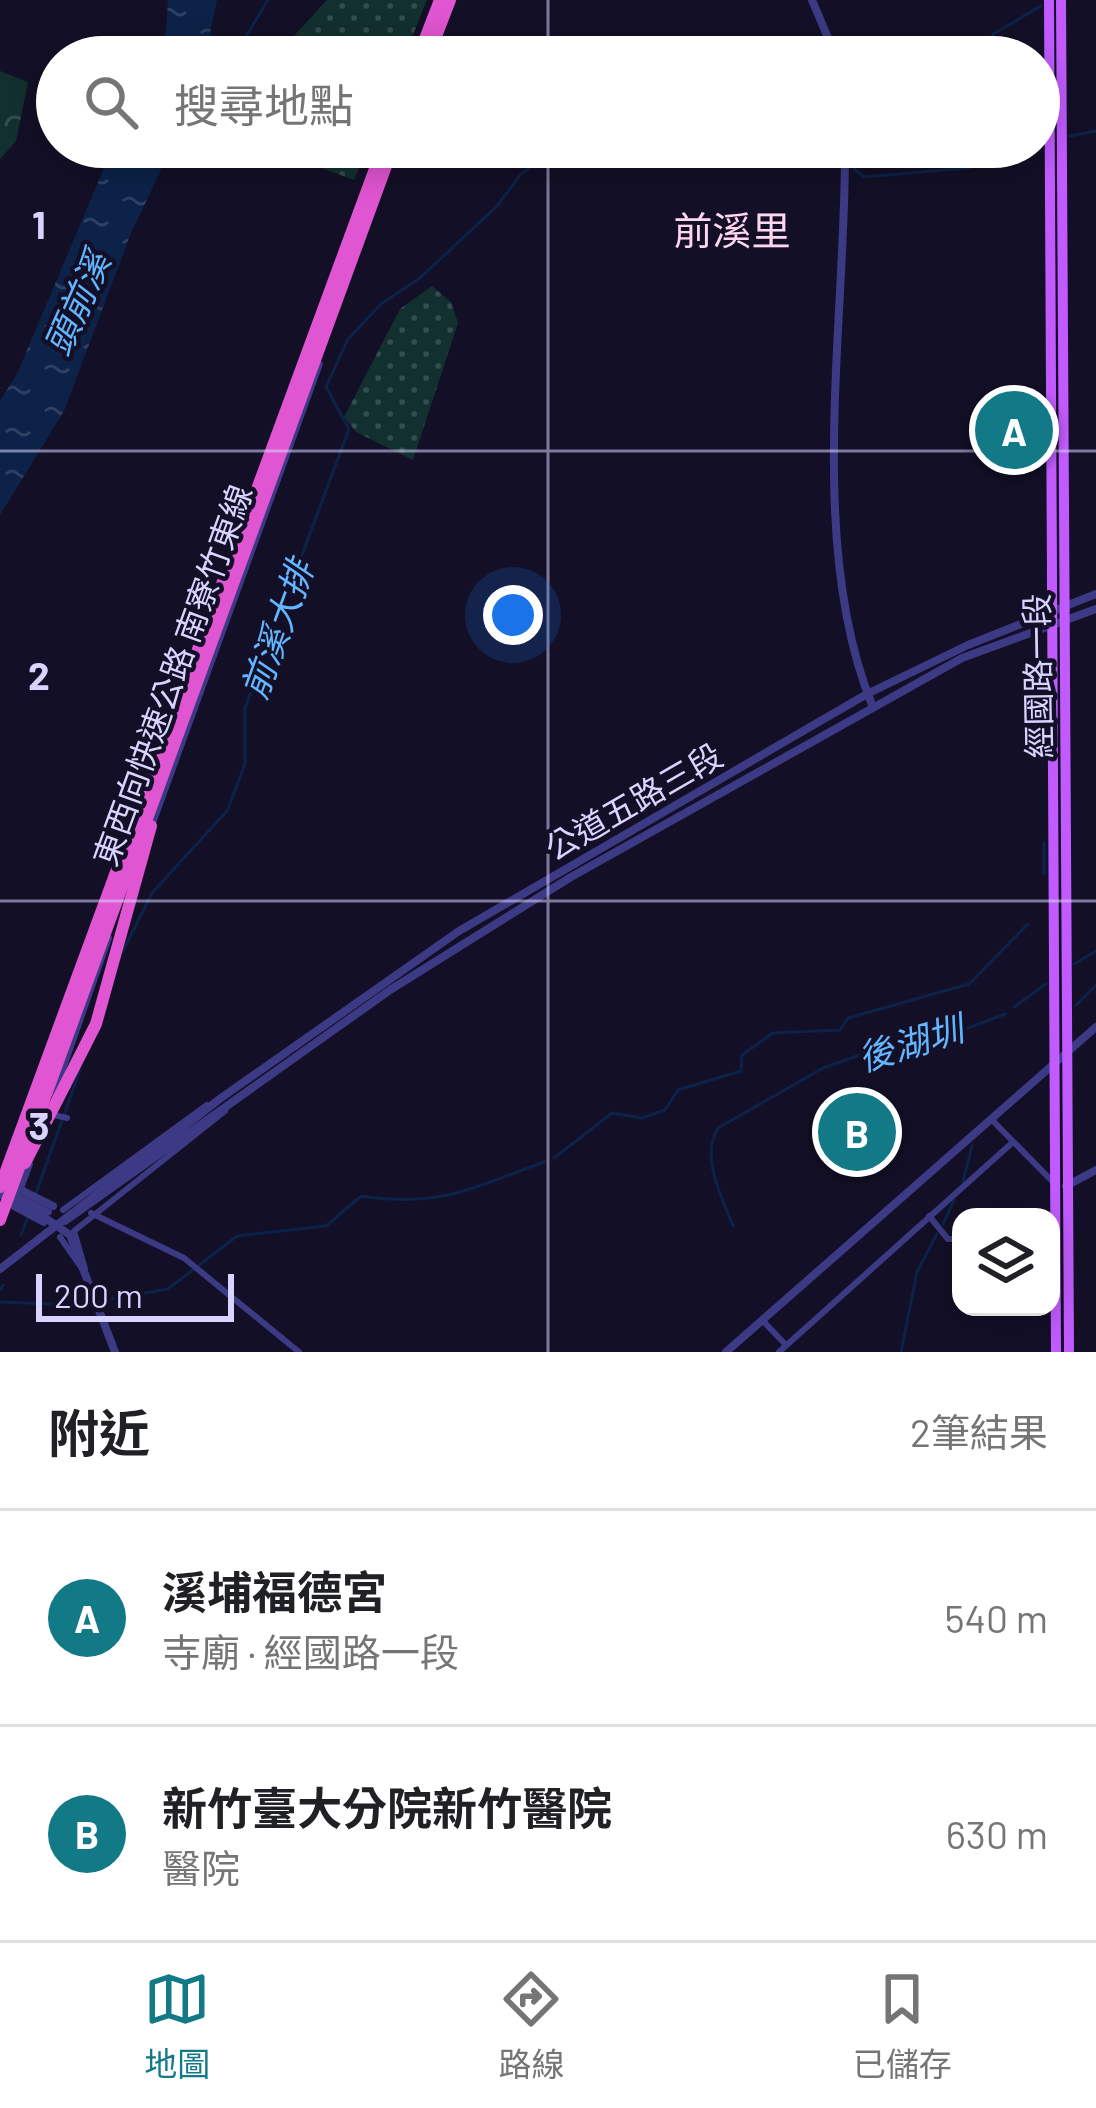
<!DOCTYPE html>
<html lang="zh-TW">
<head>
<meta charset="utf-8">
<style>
  :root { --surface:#fff; --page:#f2f2f2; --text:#202124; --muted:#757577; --line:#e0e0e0; --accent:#127987 }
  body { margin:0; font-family:Barlow,"Noto Sans TC",sans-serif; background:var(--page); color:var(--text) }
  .controls { position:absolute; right:36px; bottom:36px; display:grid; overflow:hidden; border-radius:24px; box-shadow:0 6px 30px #0003 }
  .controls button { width:108px; height:108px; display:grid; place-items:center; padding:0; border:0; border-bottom:3px solid var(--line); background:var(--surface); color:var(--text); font:60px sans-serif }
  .scale { position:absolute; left:36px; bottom:30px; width:198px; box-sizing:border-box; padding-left:12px; border:6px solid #d9d4ff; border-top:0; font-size:33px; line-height:42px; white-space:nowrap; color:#d9d4ff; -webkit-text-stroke:9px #130f26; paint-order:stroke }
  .you { position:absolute; left:513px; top:615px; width:42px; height:42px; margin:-30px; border:9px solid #fff; border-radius:50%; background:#1a73e8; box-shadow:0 0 0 18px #1a73e833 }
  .badge { display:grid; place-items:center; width:78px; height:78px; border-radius:50%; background:var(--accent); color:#fff; font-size:39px; font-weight:700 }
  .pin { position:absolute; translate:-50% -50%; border:6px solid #fff; box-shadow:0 3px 12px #0006 }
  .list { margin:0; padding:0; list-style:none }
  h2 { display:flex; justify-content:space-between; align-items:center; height:156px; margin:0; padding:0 48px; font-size:51px }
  h2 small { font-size:39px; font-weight:400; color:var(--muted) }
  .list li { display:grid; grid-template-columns:78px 1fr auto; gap:36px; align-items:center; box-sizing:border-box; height:216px; padding:0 48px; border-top:3px solid var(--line) }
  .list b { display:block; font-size:45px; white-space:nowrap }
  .list p { margin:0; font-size:39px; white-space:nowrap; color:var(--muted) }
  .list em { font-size:39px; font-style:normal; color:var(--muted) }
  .icon { flex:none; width:66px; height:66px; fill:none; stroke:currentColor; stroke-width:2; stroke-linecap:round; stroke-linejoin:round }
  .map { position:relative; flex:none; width:1096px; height:1352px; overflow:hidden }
  .search { position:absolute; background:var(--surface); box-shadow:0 6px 30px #0003; left:36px; right:36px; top:36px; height:132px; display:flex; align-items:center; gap:30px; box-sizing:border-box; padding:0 42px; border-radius:66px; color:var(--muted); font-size:45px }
  .sheet { height:588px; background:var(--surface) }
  nav { display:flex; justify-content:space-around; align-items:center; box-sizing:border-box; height:168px; border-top:3px solid var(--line); background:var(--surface); font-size:33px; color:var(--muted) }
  nav a { display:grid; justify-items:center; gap:6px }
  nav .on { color:var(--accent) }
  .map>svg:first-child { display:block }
  .grass { fill:url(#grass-dots) }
  .forest { fill:url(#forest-crowns) }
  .water { fill:url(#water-ripples) }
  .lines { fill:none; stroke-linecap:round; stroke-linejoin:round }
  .stream { stroke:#0c2248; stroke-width:3 }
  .minor { stroke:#3d3a85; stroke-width:6 }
  .tertiary { stroke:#3d3a85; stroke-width:8 }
  .primary { stroke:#c25bff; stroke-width:10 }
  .trunk { stroke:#e055d1; stroke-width:12 }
  .tertiary-bridge { stroke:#3d3a85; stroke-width:8 }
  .trunk-bridge { stroke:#e055d1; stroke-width:12 }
  .grid { fill:none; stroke:#d9d4ff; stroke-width:3; stroke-opacity:0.55 }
  .labels { text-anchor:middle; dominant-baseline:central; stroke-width:9; stroke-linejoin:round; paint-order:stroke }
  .street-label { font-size:33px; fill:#d9d4ff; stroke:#130f26 }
  .water-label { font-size:36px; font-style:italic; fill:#62b6ff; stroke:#130f26 }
  .quarter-label { font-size:39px; fill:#ffd6f0; stroke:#130f26 }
  .grid-label { font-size:39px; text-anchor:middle; font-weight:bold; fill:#d9d4ff; stroke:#130f26; stroke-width:9; stroke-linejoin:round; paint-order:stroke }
</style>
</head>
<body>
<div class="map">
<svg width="1096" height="1352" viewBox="0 0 1096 1352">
  <defs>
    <pattern id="grass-dots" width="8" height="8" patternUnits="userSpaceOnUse" patternTransform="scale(3)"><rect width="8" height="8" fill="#12302f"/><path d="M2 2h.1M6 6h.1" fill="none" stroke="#344d4e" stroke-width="1.8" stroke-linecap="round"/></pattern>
    <pattern id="forest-crowns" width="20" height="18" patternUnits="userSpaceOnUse" patternTransform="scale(3)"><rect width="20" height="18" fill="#12302f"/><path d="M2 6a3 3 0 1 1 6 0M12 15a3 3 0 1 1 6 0" fill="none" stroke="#344d4e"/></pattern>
    <pattern id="water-ripples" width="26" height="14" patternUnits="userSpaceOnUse" patternTransform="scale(3)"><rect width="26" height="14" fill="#0c2248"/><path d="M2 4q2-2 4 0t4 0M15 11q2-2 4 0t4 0" fill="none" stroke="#2f4163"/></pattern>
  </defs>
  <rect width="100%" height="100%" fill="#130f26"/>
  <g class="grass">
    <polygon points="327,0 427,0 404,57 282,57 280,51"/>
    <polygon points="291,147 368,147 354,180 302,161"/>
    <polygon points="432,286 451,302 458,323 413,460 356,432 344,417 400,309"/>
  </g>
  <polygon class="forest" points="0,71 28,82 16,141 0,159"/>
  <g class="water">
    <polygon points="168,0 217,0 205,57 154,57 166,31"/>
    <polygon points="113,147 172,147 131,233 64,411 0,515 0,401 17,374"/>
  </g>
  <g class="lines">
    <g class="stream">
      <polyline points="209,36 239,48 268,0"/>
      <polyline points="994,57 993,34 1041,6"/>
      <polyline points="1070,136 1096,131"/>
      <polyline points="577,147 591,165 692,163 794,147"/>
      <polyline points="816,147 831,151"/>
      <polyline points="854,169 864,177 968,168 1020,147"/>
      <polyline points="1044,874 1044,842"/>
      <polyline points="122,953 152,893 227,811 245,764 245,708 349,429 326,387 348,339 381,304 420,278 497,206 521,174 558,147"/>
      <polyline points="1074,964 1096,951"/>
      <polyline points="1076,1005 1096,985"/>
      <polyline points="1014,1007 1046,984"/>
      <polyline points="554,1158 612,1113 642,1118 665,1110 678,1090 741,1071 742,1055 773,1033 840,1030 848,1018 969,984 1028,924"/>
      <polyline points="963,1181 972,1146"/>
      <polyline points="35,1196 80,1070"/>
      <polyline points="943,1224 954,1200"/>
      <path d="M733 1226C722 1197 700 1157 718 1128L823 1068 902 1040 931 1042 1005 1014"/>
      <polyline points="21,1235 28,1217"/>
      <polyline points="0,1290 3,1285"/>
      <path d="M0 1302 77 1305 168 1289 237 1236 326 1226 361 1196C439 1208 472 1188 544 1162"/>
      <polyline points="901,1352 917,1272 937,1234"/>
    </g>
    <g class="minor">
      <polyline points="152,826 320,364"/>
      <polyline points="54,1095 109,938"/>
      <polyline points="54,1115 67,1118"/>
      <polyline points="992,1120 1053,1182"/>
      <polyline points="30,1164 14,1207 44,1223"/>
      <polyline points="18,1196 49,1212"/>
      <polyline points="63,1210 207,1105"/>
      <polyline points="91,1213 184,1258 299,1352"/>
      <polyline points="929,1216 948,1239 961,1239"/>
      <polyline points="60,1237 83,1270"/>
      <polyline points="85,1269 74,1231 225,1111"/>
      <polyline points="763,1321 785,1344"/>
      <polyline points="779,1352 1013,1142"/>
    </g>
    <g class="tertiary">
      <polyline points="812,0 836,57"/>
      <path d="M845 147C846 322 806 542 872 705"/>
      <polyline points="1066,1186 1096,1170"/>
      <polyline points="44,1217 70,1235 115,1352"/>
      <polyline points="65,1221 390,990 571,877 962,658 1096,609"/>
      <polyline points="0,1269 221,1098 459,931 867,694 968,645 1096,594"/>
      <polyline points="726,1352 1096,1027"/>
    </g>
    <g class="primary">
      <polyline points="1049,0 1056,1352"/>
      <polyline points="1061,0 1069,1352"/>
    </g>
    <g class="trunk">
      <polyline points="418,57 440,0"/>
      <polyline points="428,57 450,0"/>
      <polyline points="65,1085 96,1024 151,826"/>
    </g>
    <g class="tertiary-bridge">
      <polyline points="11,1185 53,1206"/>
      <polyline points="0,1194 44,1217"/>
    </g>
    <g class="trunk-bridge">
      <polyline points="25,1163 65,1085"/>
      <polyline points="0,1187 383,147"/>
      <polyline points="0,1220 393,147"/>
    </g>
  </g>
  <path class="grid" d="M548 0V57M548 147V1352M0 451H1096M0 901H1096"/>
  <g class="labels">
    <g class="street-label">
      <text transform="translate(172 675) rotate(-70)">東西向快速公路 南寮竹東線</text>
      <text transform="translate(1037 676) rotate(-91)">經國路一段</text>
      <text transform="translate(633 801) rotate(-30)">公道五路三段</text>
    </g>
    <g class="water-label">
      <text transform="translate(76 303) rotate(-66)">頭前溪</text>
      <text transform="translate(276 629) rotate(-70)">前溪大排</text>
      <text transform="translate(910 1042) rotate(-17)">後湖圳</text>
    </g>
    <g class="quarter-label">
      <text x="732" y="229">前溪里</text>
    </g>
  </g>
  <g class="grid-label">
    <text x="39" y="239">1</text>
    <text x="39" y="690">2</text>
    <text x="39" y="1140">3</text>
  </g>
</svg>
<div class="controls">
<button><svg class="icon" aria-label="layers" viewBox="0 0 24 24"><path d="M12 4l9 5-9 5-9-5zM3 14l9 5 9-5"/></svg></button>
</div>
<div class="scale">200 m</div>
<div class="you"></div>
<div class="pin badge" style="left:1014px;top:430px">A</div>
<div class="pin badge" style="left:857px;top:1132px">B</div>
<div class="search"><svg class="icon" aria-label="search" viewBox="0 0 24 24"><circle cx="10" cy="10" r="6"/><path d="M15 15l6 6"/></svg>搜尋地點</div>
</div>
<section class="sheet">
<h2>附近<small>2筆結果</small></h2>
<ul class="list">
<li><span class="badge">A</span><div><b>溪埔福德宮</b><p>寺廟 · 經國路一段</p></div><em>540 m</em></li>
<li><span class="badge">B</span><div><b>新竹臺大分院新竹醫院</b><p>醫院</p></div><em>630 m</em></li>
</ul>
</section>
<nav>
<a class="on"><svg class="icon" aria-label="map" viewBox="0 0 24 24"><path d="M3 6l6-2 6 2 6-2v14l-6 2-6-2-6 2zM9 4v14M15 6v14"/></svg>地圖</a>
<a><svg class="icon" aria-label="directions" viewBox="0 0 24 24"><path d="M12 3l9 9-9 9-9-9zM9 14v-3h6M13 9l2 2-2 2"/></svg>路線</a>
<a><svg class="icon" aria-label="saved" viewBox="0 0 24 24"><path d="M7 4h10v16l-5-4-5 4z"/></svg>已儲存</a>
</nav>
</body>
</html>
